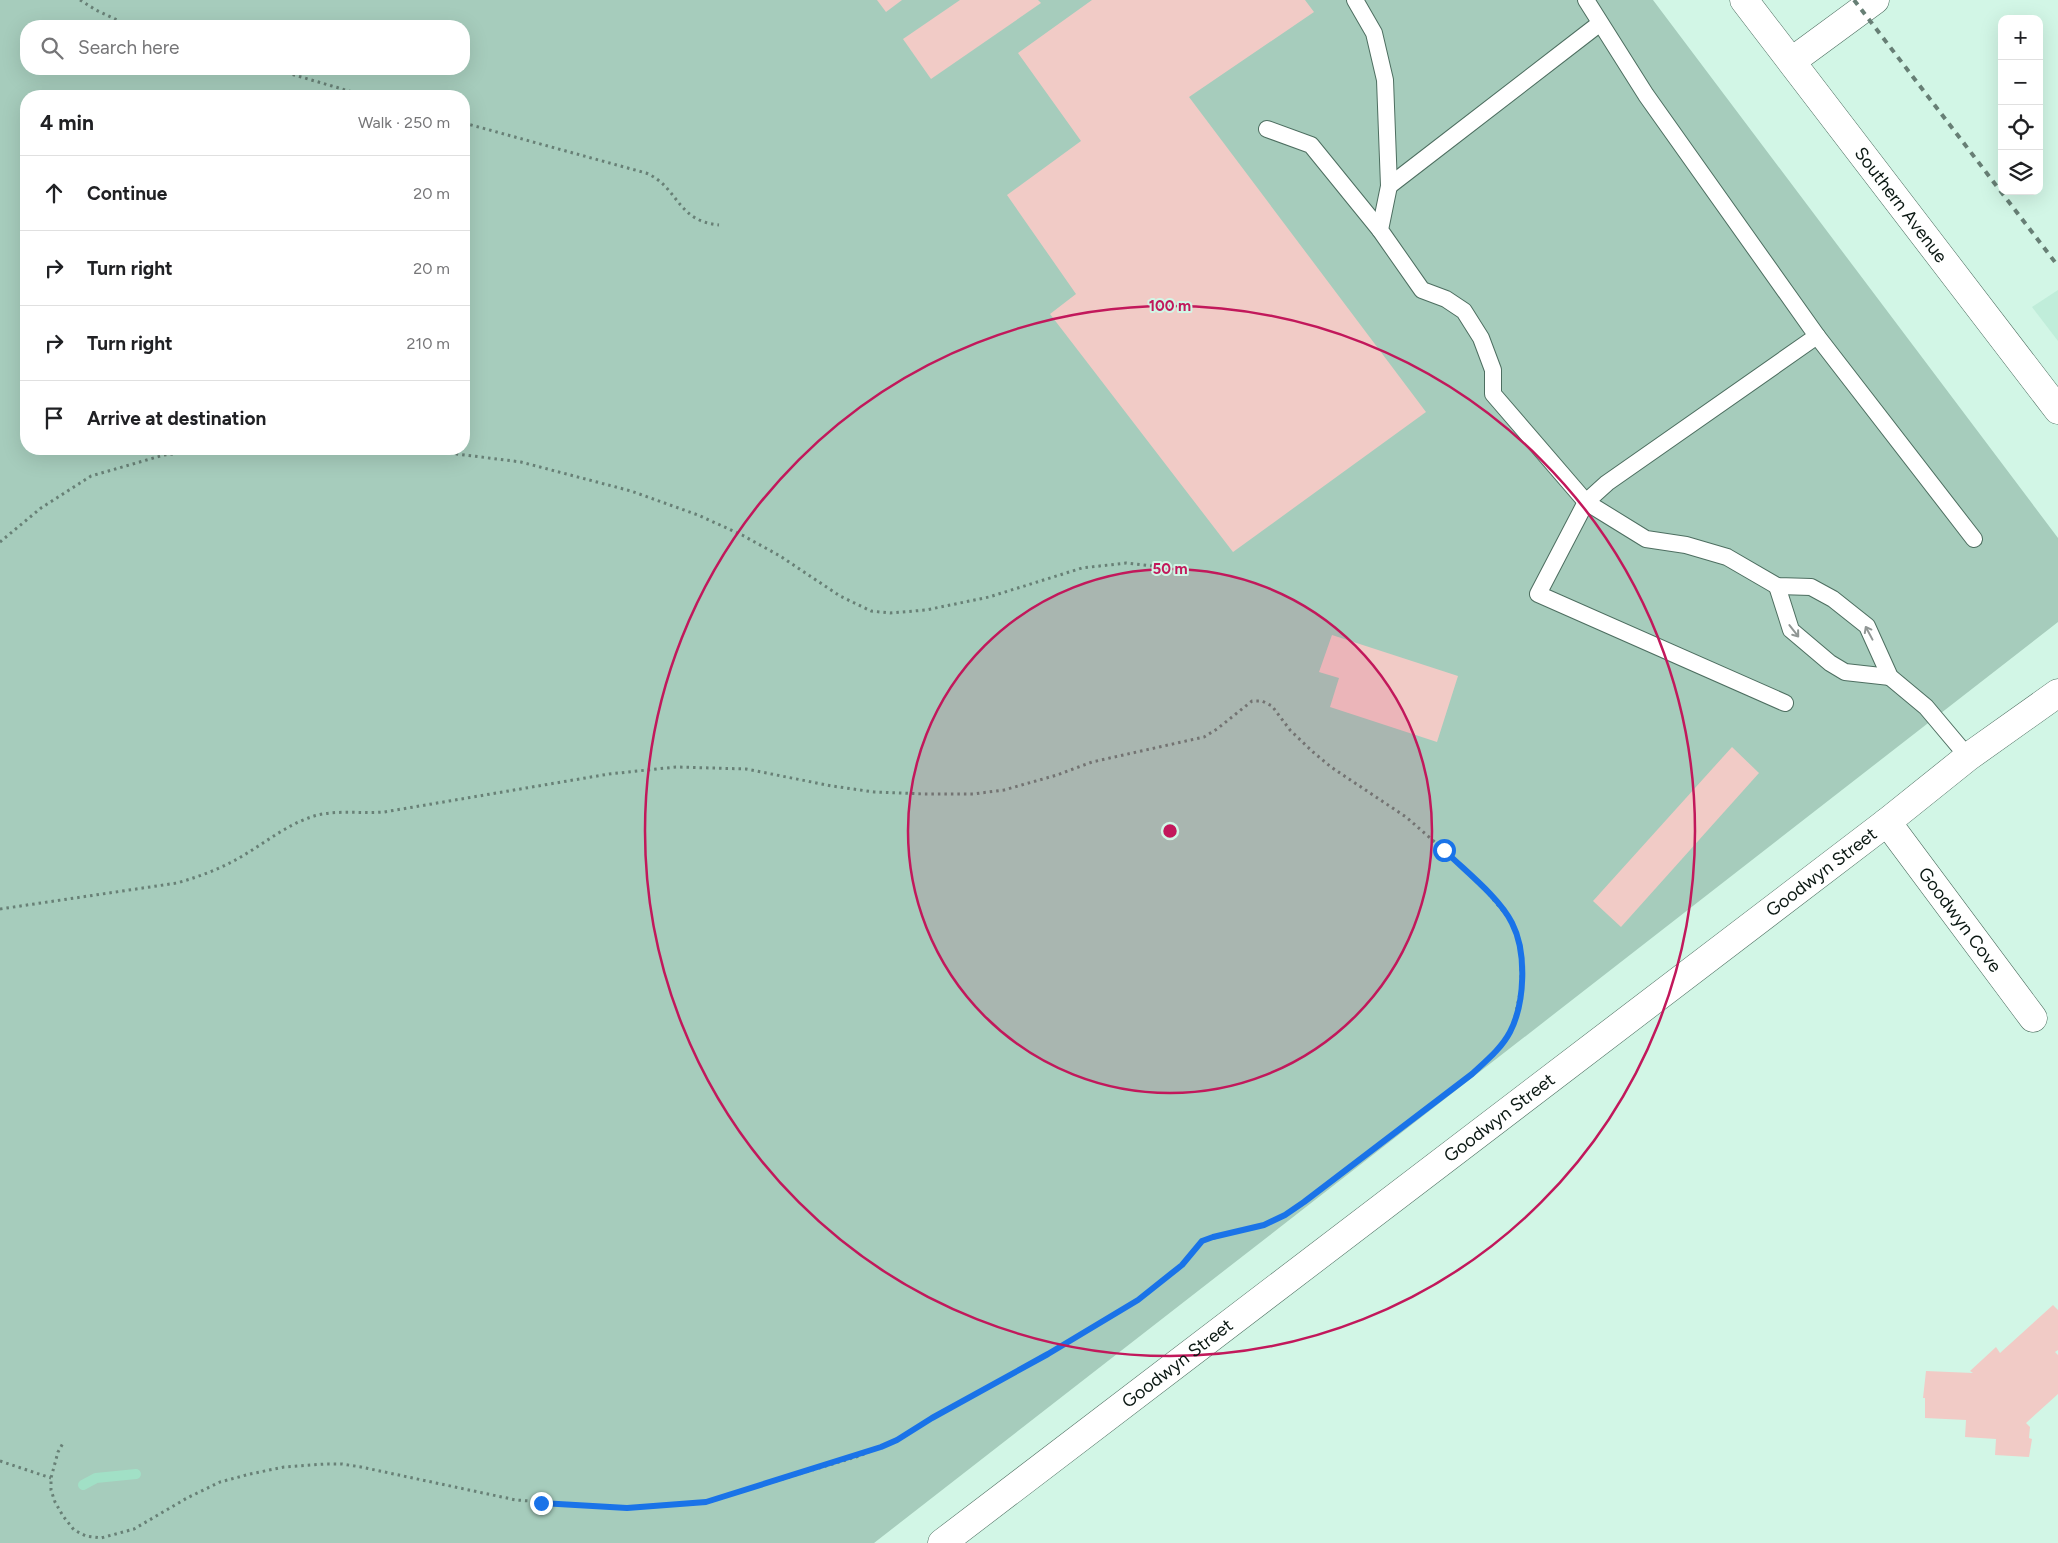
<!DOCTYPE html>
<html lang="en">
<head>
<meta charset="utf-8">
<style>
  :root { --surface:#fff; --page:#f6f6f6; --text:#202124; --muted:#757577; --line:#e0e0e0 }
  body { margin:0; font-family:Figtree,sans-serif; background:var(--page); color:var(--text) }
  .controls { position:absolute; right:15px; top:15px; display:grid; overflow:hidden; border-radius:10px; box-shadow:0 5px 20px #0002 }
  .controls button { width:45px; height:45px; display:grid; place-items:center; padding:0; border:0; border-bottom:1px solid var(--line); background:var(--surface); color:var(--text); font:25px sans-serif }
  .stop { position:absolute; width:15px; height:15px; margin:-11px; border:4px solid #1a73e8; border-radius:50%; background:#fff }
  .stop.end { background:#1a73e8; border-color:#fff; box-shadow:0 1px 5px #0008 }
  .list { margin:0; padding:0; list-style:none }
  h2 { display:flex; justify-content:space-between; align-items:center; height:65px; margin:0; padding:0 20px; font-size:21px }
  h2 small { font-size:16px; font-weight:400; color:var(--muted) }
  .list li { display:grid; grid-template-columns:32px 1fr auto; gap:15px; align-items:center; box-sizing:border-box; height:75px; padding:0 20px; border-top:1px solid var(--line) }
  .list b { display:block; font-size:19px; white-space:nowrap }
  .list em { font-size:16px; font-style:normal; color:var(--muted) }
  .icon { flex:none; width:28px; height:28px; fill:none; stroke:currentColor; stroke-width:2; stroke-linecap:round; stroke-linejoin:round }
  .map { position:relative; flex:none; width:2058px; height:1543px; overflow:hidden }
  .search { position:absolute; background:var(--surface); box-shadow:0 5px 20px #0002; left:20px; top:20px; width:450px; height:55px; display:flex; align-items:center; gap:12px; box-sizing:border-box; padding:0 18px; border-radius:20px; color:var(--muted); font-size:19px }
  .panel { position:absolute; background:var(--surface); box-shadow:0 5px 20px #0002; left:20px; top:90px; width:450px; height:365px; border-radius:20px }
  .map>svg:first-child { display:block }
  .built { fill:#c0edda }
  .green { fill:#a6ccbc; fill-rule:evenodd }
  .lines { fill:none; stroke-linecap:round; stroke-linejoin:round }
  .stream { stroke:#a1e0c6; stroke-width:10 }
  .building { fill:#f1cbc6 }
  .lane-casing { stroke:#4d6e60; stroke-width:18 }
  .street-casing { stroke:#4d6e60; stroke-width:29 }
  .secondary-casing { stroke:#4d6e60; stroke-width:29 }
  .path { stroke:#688076; stroke-width:3; stroke-dasharray:2.5 4; stroke-linecap:butt }
  .lane { stroke:#fff; stroke-width:16 }
  .street { stroke:#fff; stroke-width:28 }
  .secondary { stroke:#fff; stroke-width:28 }
  .rail { stroke:#677f75; stroke-width:4; stroke-dasharray:6 6; stroke-linecap:butt }
  .oneway { stroke:#919795 }
  .route { stroke:#1a73e8; stroke-width:6 }
  .ring { fill:none; stroke:#c2185b; stroke-width:2.5 }
  .labels { text-anchor:middle; dominant-baseline:central; stroke-width:4; stroke-linejoin:round; paint-order:stroke }
  .street-label { font-size:18px; fill:#0b1813; stroke:#d2f6e6 }
  .centre { fill:#c2185b; stroke:#d2f6e6; stroke-width:2.5 }
  .ring-label { font-size:15px; text-anchor:middle; font-weight:bold; fill:#c2185b; stroke:#d2f6e6; stroke-width:4; stroke-linejoin:round; paint-order:stroke }
</style>
</head>
<body>
<div class="map">
<svg width="2058" height="1543" viewBox="0 0 2058 1543">
  <rect width="100%" height="100%" fill="#d2f6e6"/>
  <polygon class="built" points="2058,290 2058,341 2032,307"/>
  <path class="green" d="M0 0H1653L2058 538V622L874 1543H0ZM26 26H464V69H26ZM26 96H464V449H26Z"/>
  <g class="lines">
    <polyline class="stream" points="83,1485 96,1478 136,1474"/>
  </g>
  <g class="building">
    <polygon points="877,0 902,0 886,12"/>
    <polygon points="960,0 1038,0 1041,3 931,79 903,39"/>
    <polygon points="1092,0 1305,0 1314,12 1189,97 1426,412 1233,552 1050,314 1076,294 1007,195 1081,141 1018,53"/>
    <polygon points="1332,635 1458,676 1437,742 1330,707 1339,678 1319,672"/>
    <polygon points="1732,747 1759,773 1621,927 1593,901"/>
    <polygon points="2053,1305 2058,1310 2058,1350 2055,1352 2058,1355 2058,1394 2026,1423 2030,1427 2029,1438 2032,1439 2029,1457 1995,1455 1996,1439 1965,1437 1966,1420 1925,1418 1925,1398 1923,1398 1926,1371 1973,1373 1970,1371 1996,1347 2000,1353"/>
  </g>
  <g class="lines">
    <g class="lane-casing">
      <g id="lane">
        <polyline points="1355,0 1374,33 1385,80 1389,186 1380,230 1422,290 1446,299 1464,311 1481,338 1493,370 1493,394 1586,502 1646,539 1686,545 1727,557 1777,586 1811,587 1833,599 1867,626 1890,677 1926,707 1968,757"/>
        <polyline points="1586,0 1646,95 1817,336 1607,483 1586,502 1538,594 1785,703"/>
        <polyline points="1267,129 1311,145 1380,230"/>
        <polyline points="1389,186 1599,24"/>
        <polyline points="1817,336 1974,539"/>
        <polyline points="1777,586 1791,630 1830,663 1845,672 1890,677"/>
      </g>
    </g>
    <g class="street-casing">
      <g id="street">
        <path id="s1" d="M1887 822 2033 1018"/>
      </g>
    </g>
    <g class="secondary-casing">
      <g id="secondary">
        <path id="s2" d="M1744 0 2058 410"/>
        <polyline points="1792,61 1875,0"/>
        <path id="s3" d="M942 1543 1887 822 1968 757 2058 693"/>
      </g>
    </g>
    <g class="path">
      <polyline points="80,0 96,10 130,26"/>
      <polyline points="274,69 366,96"/>
      <path d="M464 123 646 173C679 187 676 221 719 225"/>
      <polyline points="417,449 521,462 631,491 698,515 742,535 780,556 840,596 871,611 890,613 926,610 989,597 1082,568 1126,563 1152,566"/>
      <polyline points="0,542 41,508 91,476 164,455 220,449"/>
      <path d="M0 909 177 883C201 876 223 868 244 855 266 842 287 825 311 817 334 809 360 814 384 812L609 774 676 767 746 769 832 786 874 792 924 794H973L1004 790 1057 775 1092 762 1204 737 1217 729 1252 701H1262L1272 706 1290 730 1313 752 1331 767 1406 817 1444 850 1487 892 1512 922 1519 939 1521 953V988L1515 1017 1511 1030 1494 1055 1414 1119 1285 1215 1264 1225 1202 1241 1182 1265 1138 1300 1048 1354 932 1418 897 1440 859 1456 706 1502 627 1508 516 1500 361 1467 342 1464H325L284 1467 250 1474 220 1482 187 1498 134 1529 101 1538 86 1536 74 1530 63 1516 55 1502 51 1490V1478L58 1452 63 1443"/>
      <polyline points="0,1461 51,1478"/>
    </g>
    <use href="#lane" class="lane"/>
    <use href="#street" class="street"/>
    <use href="#secondary" class="secondary"/>
    <polyline class="rail" points="1854,0 2058,266"/>
  </g>
  <defs><path id="oneway-shaft" d="M-6 0H5M1.5-3L5.5 0L1.5 3" fill="none" stroke-width="1.6" stroke-linecap="round" stroke-linejoin="round" transform="scale(1.25)"/></defs>
  <g class="oneway">
    <use href="#oneway-shaft" transform="translate(1794 631) rotate(52)"/>
    <use href="#oneway-shaft" transform="translate(1869 633) rotate(-118)"/>
  </g>
  <g class="lines">
    <path class="route" d="M541 1503 627 1508 706 1502 881 1447 897 1440 932 1418 1048 1354 1138 1300 1182 1265 1202 1241 1213 1237 1264 1225 1285 1215 1304 1202 1472 1074C1486 1061 1501 1049 1510 1032 1525 1003 1527 952 1512 923 1499 897 1465 871 1444 850"/>
  </g>
  <circle cx="1170" cy="831" r="262" fill="#c2185b" fill-opacity=".12"/>
  <g class="ring">
    <circle cx="1170" cy="831" r="262"/>
    <circle cx="1170" cy="831" r="525"/>
  </g>
  <g class="labels">
    <g class="street-label">
      <text stroke="none"><textPath href="#s2" startOffset="258">Southern Avenue</textPath></text>
      <text stroke="none"><textPath href="#s3" startOffset="1106">Goodwyn Street</textPath></text>
      <text stroke="none"><textPath href="#s1" startOffset="122">Goodwyn Cove</textPath></text>
      <text stroke="none"><textPath href="#s3" startOffset="701">Goodwyn Street</textPath></text>
      <text stroke="none"><textPath href="#s3" startOffset="296">Goodwyn Street</textPath></text>
    </g>
  </g>
  <circle cx="1170" cy="831" r="8" class="centre"/>
  <g class="ring-label">
    <text x="1170" y="311">100 m</text>
    <text x="1170" y="574">50 m</text>
  </g>
</svg>
<div class="controls">
<button>+</button>
<button>−</button>
<button><svg class="icon" aria-label="locate" viewBox="0 0 24 24"><circle cx="12" cy="12" r="6"/><path d="M12 2v4M12 18v4M2 12h4M18 12h4"/></svg></button>
<button><svg class="icon" aria-label="layers" viewBox="0 0 24 24"><path d="M12 4l9 5-9 5-9-5zM3 14l9 5 9-5"/></svg></button>
</div>
<div class="stop" style="left:1444px;top:850px"></div>
<div class="stop end" style="left:541px;top:1503px"></div>
<div class="search"><svg class="icon" aria-label="search" viewBox="0 0 24 24"><circle cx="10" cy="10" r="6"/><path d="M15 15l6 6"/></svg>Search here</div>
<section class="panel">
<h2>4 min<small>Walk · 250 m</small></h2>
<ul class="list">
<li><svg class="icon" aria-label="ahead" viewBox="0 0 24 24"><path d="M12 20V5M6 11l6-6 6 6"/></svg><div><b>Continue</b></div><em>20 m</em></li>
<li><svg class="icon" aria-label="right" viewBox="0 0 24 24"><path d="M7 20v-9h11M14 6l5 5-5 5"/></svg><div><b>Turn right</b></div><em>20 m</em></li>
<li><svg class="icon" aria-label="right" viewBox="0 0 24 24"><path d="M7 20v-9h11M14 6l5 5-5 5"/></svg><div><b>Turn right</b></div><em>210 m</em></li>
<li><svg class="icon" aria-label="arrive" viewBox="0 0 24 24"><path d="M6 21V4h12l-3 4 3 4H6"/></svg><div><b>Arrive at destination</b></div></li>
</ul>
</section>
</div>
</body>
</html>
